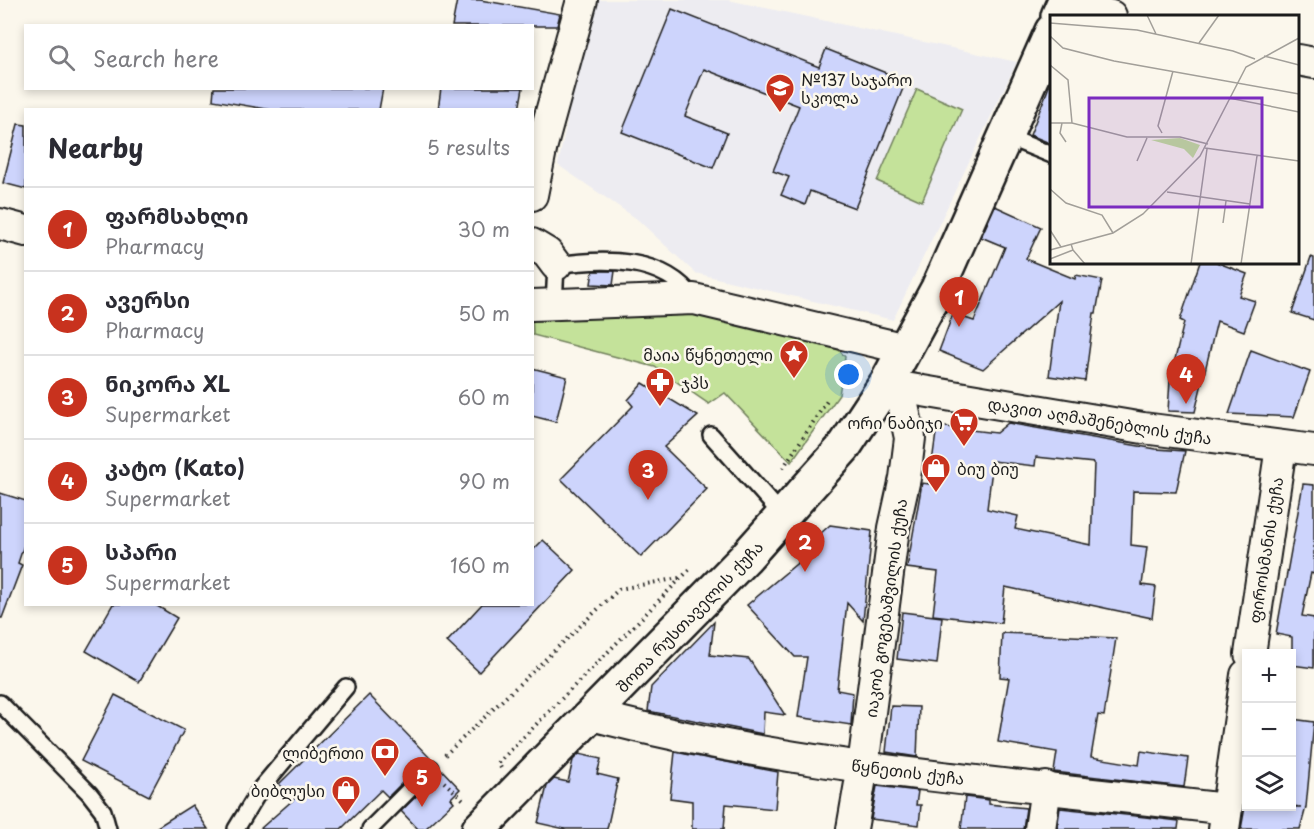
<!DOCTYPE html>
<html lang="en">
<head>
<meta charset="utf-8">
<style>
  :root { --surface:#fff; --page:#f7f7f7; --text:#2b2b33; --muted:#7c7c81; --line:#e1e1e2; --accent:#c8321e }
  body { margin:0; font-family:"Playpen Sans","Noto Sans Georgian",sans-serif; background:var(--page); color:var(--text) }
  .controls { position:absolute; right:18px; bottom:18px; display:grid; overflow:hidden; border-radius:0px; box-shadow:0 3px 9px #0003 }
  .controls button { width:54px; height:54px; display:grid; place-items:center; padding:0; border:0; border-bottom:2px solid var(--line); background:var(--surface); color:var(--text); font:30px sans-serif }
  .you { position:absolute; left:849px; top:375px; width:21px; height:21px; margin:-15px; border:4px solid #fff; border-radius:50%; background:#1a73e8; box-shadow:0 0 0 9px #1a73e833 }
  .badge { display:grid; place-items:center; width:39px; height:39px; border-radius:50%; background:var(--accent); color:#fff; font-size:20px; font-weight:700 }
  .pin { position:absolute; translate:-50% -50px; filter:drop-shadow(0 2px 3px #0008) }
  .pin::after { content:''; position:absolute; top:32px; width:21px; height:18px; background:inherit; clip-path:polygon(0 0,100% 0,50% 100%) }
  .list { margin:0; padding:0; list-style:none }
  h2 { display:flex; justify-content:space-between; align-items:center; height:78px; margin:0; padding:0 24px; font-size:26px }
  h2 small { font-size:20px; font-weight:400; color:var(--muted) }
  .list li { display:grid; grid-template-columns:39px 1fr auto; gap:18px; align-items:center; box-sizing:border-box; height:84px; padding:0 24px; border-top:2px solid var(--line) }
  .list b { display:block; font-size:22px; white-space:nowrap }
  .list p { margin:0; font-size:20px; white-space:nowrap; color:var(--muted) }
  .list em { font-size:20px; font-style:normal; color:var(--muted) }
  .icon { flex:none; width:33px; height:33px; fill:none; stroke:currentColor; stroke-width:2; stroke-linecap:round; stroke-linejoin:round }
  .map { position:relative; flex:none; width:1314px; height:829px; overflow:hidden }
  .search { position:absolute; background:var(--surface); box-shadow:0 3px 9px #0003; left:24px; top:24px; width:510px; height:66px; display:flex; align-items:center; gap:15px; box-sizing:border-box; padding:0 21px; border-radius:0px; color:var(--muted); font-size:22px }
  .panel { position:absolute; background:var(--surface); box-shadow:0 3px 9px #0003; left:24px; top:108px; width:510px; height:498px; border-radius:0px }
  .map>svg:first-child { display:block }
  .built { fill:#edecf1 }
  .green { fill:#c4e29a; stroke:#707f5b; stroke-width:1.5 }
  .building { fill:#cdd4fc; stroke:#1c1c1c; stroke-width:1.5; fill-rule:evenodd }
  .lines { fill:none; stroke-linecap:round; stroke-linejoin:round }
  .service-casing { stroke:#1c1c1c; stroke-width:20 }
  .minor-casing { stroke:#1c1c1c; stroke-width:34 }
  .secondary-casing { stroke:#1c1c1c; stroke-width:38 }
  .path { stroke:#1c1c1c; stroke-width:4; stroke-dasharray:1.5 4.5; stroke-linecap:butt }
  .service { stroke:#fbf7ec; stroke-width:15 }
  .minor { stroke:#fbf7ec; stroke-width:30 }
  .secondary { stroke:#fbf7ec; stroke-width:33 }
  .labels { text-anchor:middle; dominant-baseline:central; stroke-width:5; stroke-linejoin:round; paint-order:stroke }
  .poi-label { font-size:16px; fill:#1c1c1c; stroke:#fbf7ec; text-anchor:end }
  .street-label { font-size:16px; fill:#1c1c1c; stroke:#fbf7ec }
  .inset-road { fill:none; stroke:#a29f99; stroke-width:1.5 }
  .view { fill:#7b2cbf; fill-opacity:0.15; stroke:#7b2cbf; stroke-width:3 }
  .inset-edge { fill:none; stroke:#1c1c1c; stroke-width:3 }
</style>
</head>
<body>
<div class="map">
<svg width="1314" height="829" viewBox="0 0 1314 829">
  <rect width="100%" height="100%" fill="#fbf7ec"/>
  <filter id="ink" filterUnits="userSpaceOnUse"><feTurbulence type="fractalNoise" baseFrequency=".0167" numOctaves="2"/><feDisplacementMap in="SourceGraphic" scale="12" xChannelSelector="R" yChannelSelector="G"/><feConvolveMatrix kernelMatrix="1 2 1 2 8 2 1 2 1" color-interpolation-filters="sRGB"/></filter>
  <g filter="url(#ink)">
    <polygon class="built" points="592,0 728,0 1017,62 893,320 695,273 637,219 558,165"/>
    <g class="green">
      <polygon points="917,89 962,109 922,201 877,181"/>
      <polygon points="694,309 839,350 845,357 839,395 791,462 725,393 709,404 655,367 533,335 532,311"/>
    </g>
    <g class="building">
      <polygon points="457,0 480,0 560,14 557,26 452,26"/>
      <polygon points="672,9 819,67 826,49 906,81 855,208 810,191 805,205 781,195 789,177 773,171 799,106 704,69 685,116 727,133 713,168 622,132"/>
      <polygon points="1050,84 1052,84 1052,144 1030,135"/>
      <polygon points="214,88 383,88 379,110 272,110 213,100"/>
      <polygon points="441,88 523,88 519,110 438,110"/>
      <polygon points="18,124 26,125 26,189 3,183"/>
      <polygon points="995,206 1041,227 1026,259 1075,279 1076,275 1102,280 1096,313 1094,313 1085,381 1049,376 1059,301 983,369 939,351 953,314 974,321 1005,247 981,237"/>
      <polygon points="1311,257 1314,258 1314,320 1292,313"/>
      <polygon points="1200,262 1216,262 1247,274 1239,296 1255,301 1244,331 1217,321 1195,412 1168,411 1170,380 1184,322 1180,320"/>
      <polygon points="593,271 615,271 613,285 591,284"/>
      <polygon points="1251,350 1310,372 1294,417 1229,414"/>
      <polygon points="532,368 567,377 556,422 532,416"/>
      <polygon points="643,383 698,416 664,447 707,489 641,557 561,479 633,406 628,400"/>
      <path d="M1008 423 1156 449 1185 451 1176 492 1133 491 1131 545 1147 547 1142 585 1156 587 1152 618 1005 587 1001 623 933 615 938 572 907 568 922 483 929 484 937 426 996 433ZM1036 457 1094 463 1091 545 1015 529 1018 516 987 509 993 461 1035 466Z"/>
      <polygon points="1303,484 1314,485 1314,574 1311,573 1302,616 1314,618 1314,668 1292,665 1292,637 1276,634"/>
      <polygon points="0,493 26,501 26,539 18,563 22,565 2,618 0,618"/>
      <polygon points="830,525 872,531 863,621 847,603 837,690 853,693 851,725 798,717 807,657 795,657 747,605 807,555 802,550"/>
      <polygon points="543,540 575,570 479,672 447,642 482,604 532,604 532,551"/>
      <polygon points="113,604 154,604 177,618 139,682 86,651"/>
      <polygon points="902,612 942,617 937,664 897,659"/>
      <polygon points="714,622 710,655 749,659 785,715 764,712 763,734 648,711 651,687"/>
      <polygon points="1002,633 1116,638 1104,716 1098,715 1091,757 1139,765 1141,751 1188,758 1184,787 1054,772 1057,752 998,742 1009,678 1000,677"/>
      <polygon points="115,695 184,730 149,796 81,761"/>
      <polygon points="369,695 431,759 424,761 388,797 381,790 341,829 260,829 294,799 279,784"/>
      <polygon points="891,706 919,707 917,757 886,752"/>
      <polygon points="1292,719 1314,722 1306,807 1300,829 1241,829 1245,807 1301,807 1292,806"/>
      <polygon points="675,752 778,772 775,809 726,804 724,829 692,829 692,801 670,798"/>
      <polygon points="579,754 601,759 597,774 618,779 607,829 565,829 538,823 547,786 554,779 568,782 573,760"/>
      <polygon points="440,768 460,789 451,798 454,802 425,829 418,829 401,811 438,775"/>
      <polygon points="877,786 918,791 916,805 921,805 919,825 871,819"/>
      <polygon points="965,797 989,800 989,804 1026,808 1023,829 961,829"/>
      <polygon points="192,805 208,829 154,829"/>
      <polygon points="1060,808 1145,817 1179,821 1178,829 1057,829"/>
    </g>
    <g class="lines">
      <g class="service-casing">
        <g id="service">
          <polyline points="1005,136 1052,155"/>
          <path d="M554 305 556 265C603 258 664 256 694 299"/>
          <polyline points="711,435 784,517"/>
          <polyline points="0,703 89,793 103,811 108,829"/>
          <polyline points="236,829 261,788 346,687"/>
          <polyline points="370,829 431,768"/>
        </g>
      </g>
      <g class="minor-casing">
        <g id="minor">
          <polyline points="1064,3 1111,16"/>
          <polyline points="1298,60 1314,63"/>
          <polyline points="532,195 542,145 582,0"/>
          <polyline points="0,224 26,231"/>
          <polyline points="532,244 547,253 556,265"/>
          <polyline points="532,305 694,299 906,349"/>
          <polyline points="887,382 899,387 1143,428 1314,450"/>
          <polyline points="1250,654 1281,447"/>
          <path d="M592 715C799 770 1015 783 1226 809"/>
          <polyline points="852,829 863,766 894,528 905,478 910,438 899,387"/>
          <polyline points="1040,829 1046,787"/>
          <polyline points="1224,829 1246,675"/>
        </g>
      </g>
      <g class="secondary-casing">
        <g id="secondary">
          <polyline points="1058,16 1065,0"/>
          <polyline points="479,829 745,558 844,447 887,382 938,288 1052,31"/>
        </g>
      </g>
      <g class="path">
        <polyline points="783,468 827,401"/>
        <polyline points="445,755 619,589 679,578"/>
        <polyline points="501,768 498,763 692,567"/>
        <polyline points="444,782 466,802"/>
      </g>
      <use href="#service" class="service"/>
      <use href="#minor" class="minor"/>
      <use href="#secondary" class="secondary"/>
    </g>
  </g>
  <defs>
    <g id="school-pin" transform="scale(1.5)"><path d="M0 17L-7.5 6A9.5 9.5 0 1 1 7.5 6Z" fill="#c8321e" stroke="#fbf7ec"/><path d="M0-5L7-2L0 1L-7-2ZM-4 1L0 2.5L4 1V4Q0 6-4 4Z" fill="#fff"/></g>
    <g id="sight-pin" transform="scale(1.5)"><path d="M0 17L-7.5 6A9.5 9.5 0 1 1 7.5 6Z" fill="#c8321e" stroke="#fbf7ec"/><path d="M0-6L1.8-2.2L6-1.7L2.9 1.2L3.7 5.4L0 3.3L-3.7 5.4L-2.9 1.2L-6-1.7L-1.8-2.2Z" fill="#fff"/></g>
    <g id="pharmacy-pin" transform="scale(1.5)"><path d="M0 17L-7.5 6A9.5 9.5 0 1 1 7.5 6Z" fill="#c8321e" stroke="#fbf7ec"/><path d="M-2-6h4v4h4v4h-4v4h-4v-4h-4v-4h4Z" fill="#fff"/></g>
    <g id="supermarket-pin" transform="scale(1.5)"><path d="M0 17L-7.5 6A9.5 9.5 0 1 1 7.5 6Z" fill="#c8321e" stroke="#fbf7ec"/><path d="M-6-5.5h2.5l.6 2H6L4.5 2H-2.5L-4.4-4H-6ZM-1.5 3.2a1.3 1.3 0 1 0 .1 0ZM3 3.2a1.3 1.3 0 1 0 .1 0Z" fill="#fff"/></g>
    <g id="shop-pin" transform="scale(1.5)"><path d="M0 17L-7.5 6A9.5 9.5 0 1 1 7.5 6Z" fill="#c8321e" stroke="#fbf7ec"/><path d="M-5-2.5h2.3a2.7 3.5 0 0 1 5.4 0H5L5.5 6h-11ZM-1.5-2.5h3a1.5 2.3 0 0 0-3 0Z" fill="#fff"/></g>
    <g id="bank-pin" transform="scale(1.5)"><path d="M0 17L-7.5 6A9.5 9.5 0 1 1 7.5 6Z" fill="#c8321e" stroke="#fbf7ec"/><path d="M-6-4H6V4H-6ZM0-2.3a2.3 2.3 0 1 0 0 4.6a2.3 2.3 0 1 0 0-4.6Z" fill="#fff"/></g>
  </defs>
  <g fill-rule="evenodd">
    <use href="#school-pin" x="780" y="88"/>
    <use href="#sight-pin" x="794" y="354"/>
    <use href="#pharmacy-pin" x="660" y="382"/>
    <use href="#supermarket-pin" x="964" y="422"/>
    <use href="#shop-pin" x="936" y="468"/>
    <use href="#bank-pin" x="385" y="752"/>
    <use href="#shop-pin" x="346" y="790"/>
  </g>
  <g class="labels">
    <g class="poi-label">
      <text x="801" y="79" text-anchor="start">№137 საჯარო<tspan x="801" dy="18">სკოლა</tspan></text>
      <text x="773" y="354">მაია წყნეთელი</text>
      <text x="681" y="382" text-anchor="start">ჯპს</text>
      <text x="943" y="422">ორი ნაბიჯი</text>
      <text x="957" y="468" text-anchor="start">ბიუ ბიუ</text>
      <text x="364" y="752">ლიბერთი</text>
      <text x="325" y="790">ბიბლუსი</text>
    </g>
    <g class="street-label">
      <text transform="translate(1100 420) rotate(9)">დავით აღმაშენებლის ქუჩა</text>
      <text transform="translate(1265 550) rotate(-81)">ფიროსმანის ქუჩა</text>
      <text transform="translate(885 608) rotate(-82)">იაკობ გოგებაშვილის ქუჩა</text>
      <text transform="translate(689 616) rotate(-46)">შოთა რუსთაველის ქუჩა</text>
      <text transform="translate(908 771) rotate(7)">წყნეთის ქუჩა</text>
    </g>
  </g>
  <g transform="translate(1050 15)">
    <rect width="249" height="249" fill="#fbf7ec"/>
    <path d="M130 123 150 130 143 143 134 134 101 125Z" fill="#c4e29a"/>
    <path class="inset-road" d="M97 0 106 19M0 8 87 15 183 36 205 44M0 21 13 33 64 46 249 79M149 28 169 0M214 41 249 50M0 50 18 65 22 108M179 83 249 97M0 108H22L77 122H130L158 129M12 108 10 118 16 127M112 118 108 111 123 56M155 133 249 146M87 146 97 123M0 174 16 188 52 200 63 218M117 177 200 189M173 208 176 186M0 215 11 232M0 235 63 218 93 199 150 141 196 52 249 23M23 235 35 249M0 244 23 235 21 229M141 249 157 134M191 249 207 141"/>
    <path class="view" d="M39 83H212V192H39Z"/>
    <rect width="249" height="249" class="inset-edge"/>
  </g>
</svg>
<div class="controls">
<button>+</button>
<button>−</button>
<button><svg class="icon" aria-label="layers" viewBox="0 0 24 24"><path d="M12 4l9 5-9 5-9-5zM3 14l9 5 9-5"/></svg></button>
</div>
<div class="you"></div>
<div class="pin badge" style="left:959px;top:327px">1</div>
<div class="pin badge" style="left:805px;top:572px">2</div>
<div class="pin badge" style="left:648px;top:500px">3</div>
<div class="pin badge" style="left:1186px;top:404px">4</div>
<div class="pin badge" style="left:422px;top:807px">5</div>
<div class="search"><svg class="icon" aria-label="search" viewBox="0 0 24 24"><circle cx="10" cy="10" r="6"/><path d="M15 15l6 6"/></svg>Search here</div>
<section class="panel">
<h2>Nearby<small>5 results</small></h2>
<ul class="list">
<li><span class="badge">1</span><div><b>ფარმსახლი</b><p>Pharmacy</p></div><em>30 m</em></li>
<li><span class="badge">2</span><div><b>ავერსი</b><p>Pharmacy</p></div><em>50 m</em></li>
<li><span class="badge">3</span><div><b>ნიკორა XL</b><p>Supermarket</p></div><em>60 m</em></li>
<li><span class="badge">4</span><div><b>კატო (Kato)</b><p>Supermarket</p></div><em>90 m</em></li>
<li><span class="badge">5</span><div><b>სპარი</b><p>Supermarket</p></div><em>160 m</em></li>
</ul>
</section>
</div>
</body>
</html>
